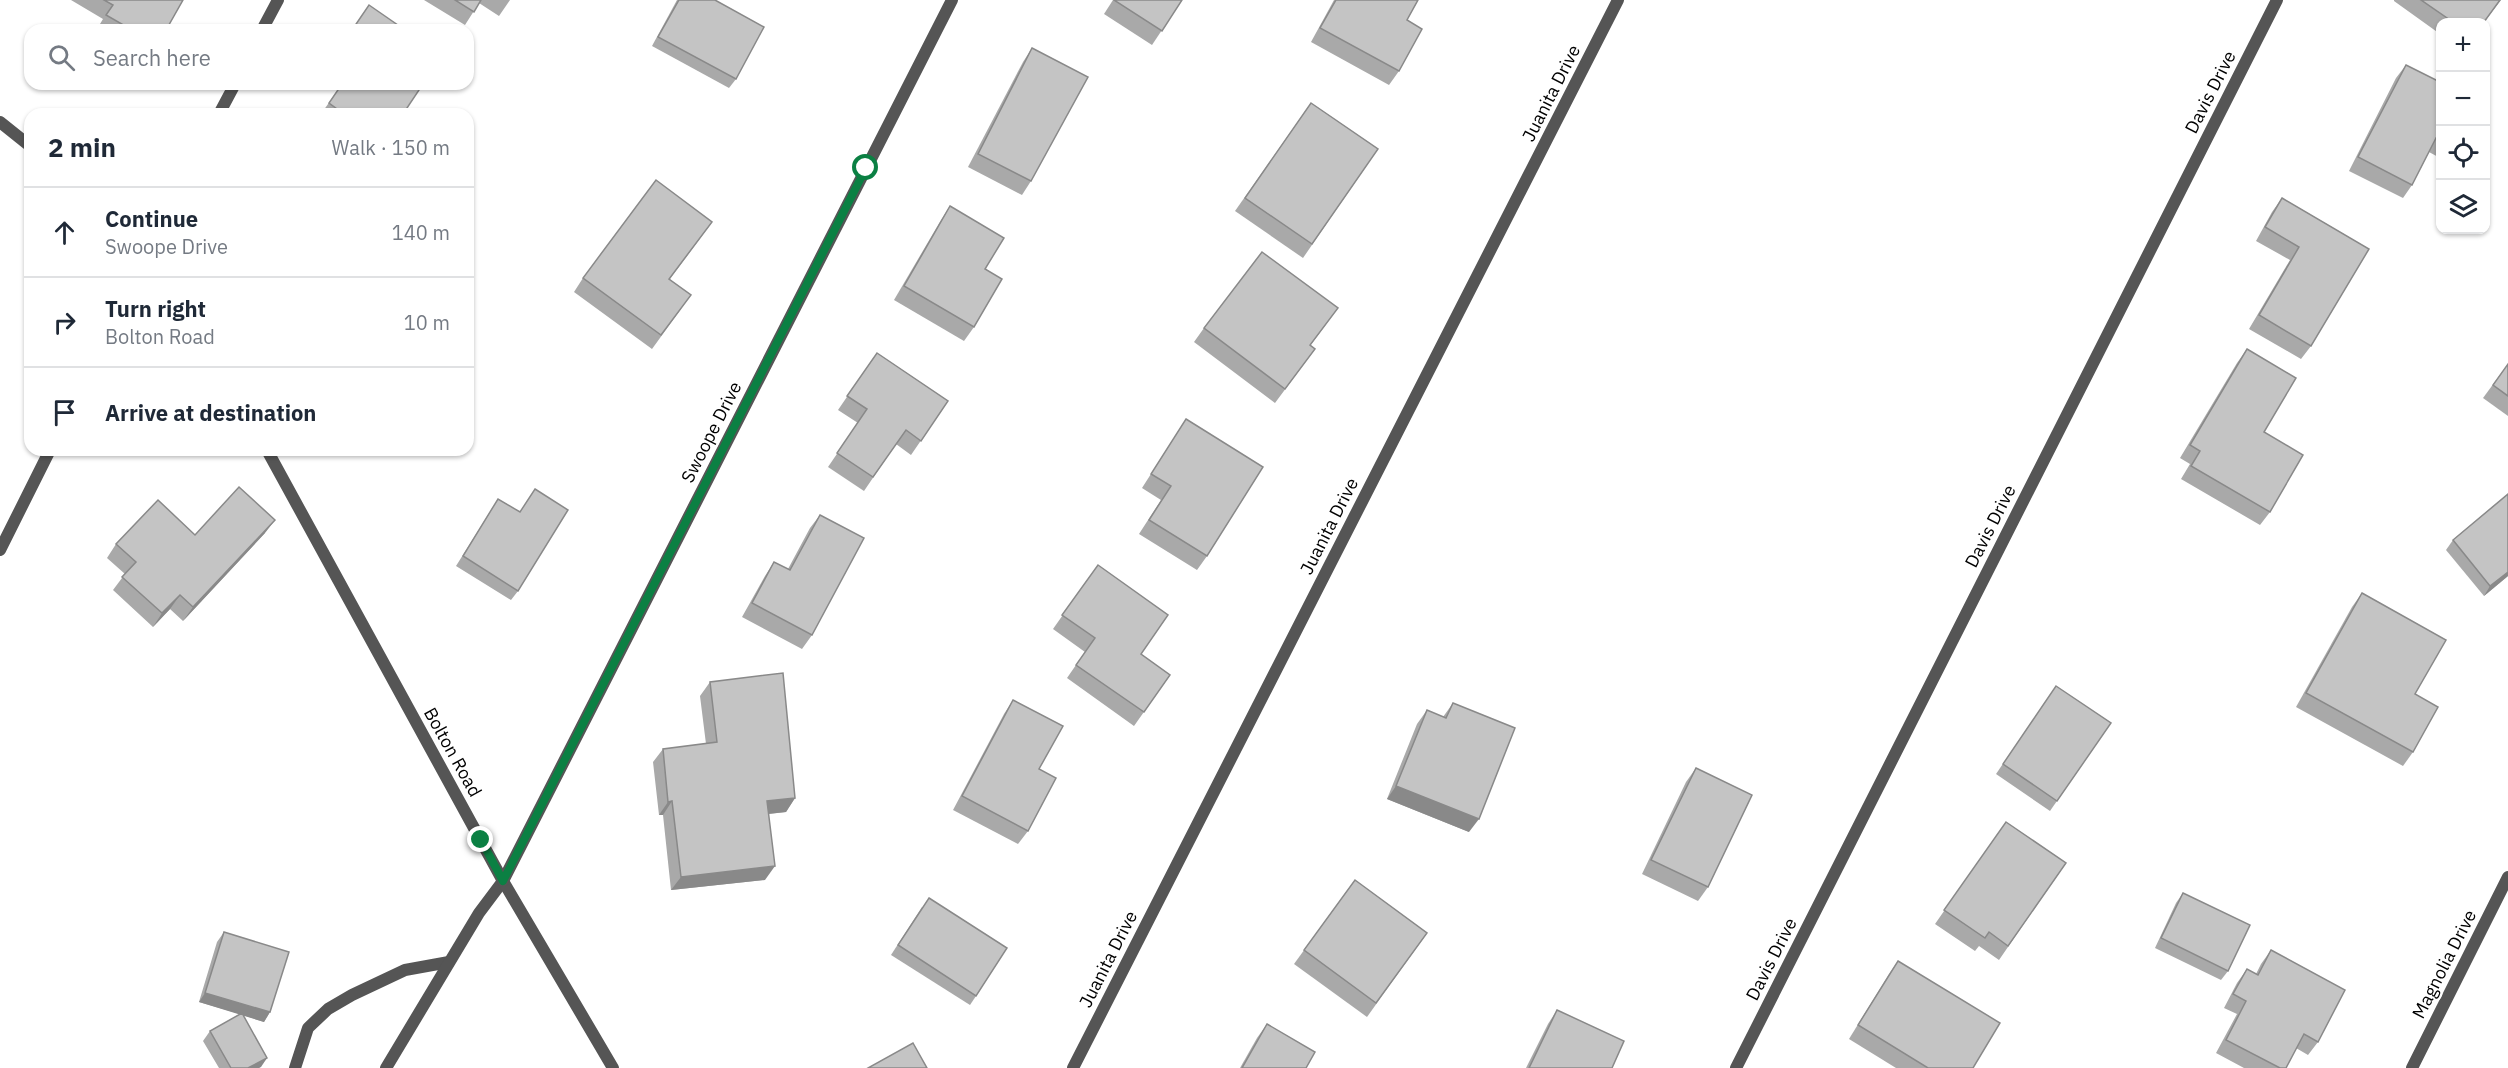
<!DOCTYPE html>
<html lang="en">
<head>
<meta charset="utf-8">
<style>
  :root { --surface:#fff; --page:#f6f6f7; --text:#1f2937; --muted:#747a83; --line:#e0e1e3 }
  body { margin:0; font-family:"IBM Plex Sans",sans-serif; background:var(--page); color:var(--text) }
  .controls { position:absolute; right:18px; top:18px; display:grid; overflow:hidden; border-radius:12px; box-shadow:0 2px 4px #0004 }
  .controls button { width:54px; height:54px; display:grid; place-items:center; padding:0; border:0; border-bottom:2px solid var(--line); background:var(--surface); color:var(--text); font:30px sans-serif }
  .stop { position:absolute; width:18px; height:18px; margin:-14px; border:4px solid #0b8043; border-radius:50%; background:#fff }
  .stop.end { background:#0b8043; border-color:#fff; box-shadow:0 2px 6px #0008 }
  .list { margin:0; padding:0; list-style:none }
  h2 { display:flex; justify-content:space-between; align-items:center; height:78px; margin:0; padding:0 24px; font-size:26px }
  h2 small { font-size:20px; font-weight:400; color:var(--muted) }
  .list li { display:grid; grid-template-columns:39px 1fr auto; gap:18px; align-items:center; box-sizing:border-box; height:90px; padding:0 24px; border-top:2px solid var(--line) }
  .list b { display:block; font-size:22px; white-space:nowrap }
  .list p { margin:0; font-size:20px; white-space:nowrap; color:var(--muted) }
  .list em { font-size:20px; font-style:normal; color:var(--muted) }
  .icon { flex:none; width:33px; height:33px; fill:none; stroke:currentColor; stroke-width:2; stroke-linecap:round; stroke-linejoin:round }
  .map { position:relative; flex:none; width:2508px; height:1068px; overflow:hidden }
  .search { position:absolute; background:var(--surface); box-shadow:0 2px 4px #0004; left:24px; top:24px; width:450px; height:66px; display:flex; align-items:center; gap:15px; box-sizing:border-box; padding:0 21px; border-radius:18px; color:var(--muted); font-size:22px }
  .panel { position:absolute; background:var(--surface); box-shadow:0 2px 4px #0004; left:24px; top:108px; width:450px; height:348px; border-radius:18px }
  .map>svg:first-child { display:block }
  .lines { fill:none; stroke-linecap:round; stroke-linejoin:round }
  .lane { stroke:#555; stroke-width:12 }
  .street { stroke:#555; stroke-width:12 }
  .wall { fill:#a9a9a9 }
  .shaded-wall { fill:#898989 }
  .building { fill:#c4c4c4; stroke:#898989; stroke-width:1.5 }
  .route { stroke:#0b8043; stroke-width:8 }
  .labels { text-anchor:middle; dominant-baseline:central; stroke-width:4.5; stroke-linejoin:round; paint-order:stroke }
  .street-label { font-size:18px; fill:#000; stroke:#fff }
</style>
</head>
<body>
<div class="map">
<svg width="2508" height="1068" viewBox="0 0 2508 1068">
  <rect width="100%" height="100%" fill="#fff"/>
  <g class="lines">
    <g class="lane">
      <polyline points="295,1068 308,1028 328,1009 352,995 405,970 449,962"/>
      <polyline points="386,1068 479,913 503,881"/>
    </g>
    <g class="street">
      <polyline points="262,30 278,0"/>
      <polyline points="219,114 235,84"/>
      <polyline points="0,122 30,146"/>
      <polyline points="267,450 503,881 613,1068"/>
      <polyline points="0,550 50,450"/>
      <polyline points="503,881 952,0"/>
      <polyline points="1073,1068 1618,0"/>
      <polyline points="1736,1068 2277,0"/>
      <polyline points="2412,1068 2508,877"/>
    </g>
  </g>
  <g class="wall">
    <polygon points="71,0 183,0 166,30 99,30 97,29 103,19"/>
    <polygon points="424,0 510,0 499,16 479,3 465,25"/>
    <polygon points="677,0 715,0 736,79 729,88 652,46"/>
    <polygon points="1113,0 1182,0 1152,45 1104,14"/>
    <polygon points="1334,0 1418,0 1407,20 1399,71 1389,85 1311,42"/>
    <polygon points="2394,0 2501,0 2484,22 2440,22 2440,34 2394,1"/>
    <polygon points="1032,48 1031,181 1022,195 968,167 1023,62"/>
    <polygon points="2406,65 2440,82 2440,158 2429,152 2412,185 2403,198 2349,171 2396,78"/>
    <polygon points="342,84 403,114 321,114"/>
    <polygon points="1311,103 1378,149 1303,258 1235,211"/>
    <polygon points="2282,198 2369,249 2311,346 2301,359 2249,329 2290,260 2256,241 2272,212"/>
    <polygon points="950,206 985,269 974,327 964,341 894,300 941,220"/>
    <polygon points="712,222 670,279 681,309 652,349 574,292 583,278"/>
    <polygon points="1338,308 1310,346 1315,349 1275,403 1194,342 1204,328"/>
    <polygon points="2247,349 2264,432 2270,512 2260,525 2181,479 2190,464 2180,458 2237,363"/>
    <polygon points="877,353 948,401 911,455 896,444 864,491 828,467 858,423 838,410"/>
    <polygon points="2508,364 2508,416 2483,398"/>
    <polygon points="1186,419 1207,556 1197,570 1139,534 1161,500 1142,488"/>
    <polygon points="535,489 518,591 511,600 456,566 498,499 520,512"/>
    <polygon points="2508,494 2508,576 2484,596 2446,550 2453,540"/>
    <polygon points="820,515 812,635 802,649 742,617 765,576 774,562 788,569 810,528"/>
    <polygon points="265,533 183,621 170,609 153,627 113,590 125,574 107,558 116,544 195,535"/>
    <polygon points="1098,565 1141,654 1170,675 1134,726 1067,678 1085,652 1053,629"/>
    <polygon points="2362,593 2413,752 2403,766 2296,707 2352,607"/>
    <polygon points="710,682 795,798 786,812 769,814 765,880 671,890 663,815 659,815 653,762 663,749 706,744 700,696"/>
    <polygon points="2056,686 2111,723 2050,811 1996,774"/>
    <polygon points="1013,700 1039,769 1028,831 1018,844 953,810 1004,714"/>
    <polygon points="1453,703 1469,832 1387,799 1417,724 1427,710 1443,717"/>
    <polygon points="1696,768 1708,887 1698,901 1642,874 1686,782"/>
    <polygon points="2006,822 2066,863 1999,960 1979,946 1975,951 1935,924"/>
    <polygon points="1355,880 1427,933 1367,1017 1294,964"/>
    <polygon points="2183,893 2228,971 2221,980 2155,948 2176,903"/>
    <polygon points="922,907 976,996 970,1005 891,955"/>
    <polygon points="224,932 270,1012 264,1022 243,1015 267,1058 259,1068 219,1068 203,1041 210,1031 240,1014 199,1002 217,942"/>
    <polygon points="2271,950 2318,1042 2308,1055 2296,1048 2286,1068 2244,1068 2216,1053 2237,1014 2224,1008 2237,983 2247,969 2256,974 2261,964"/>
    <polygon points="1898,961 1973,1068 1896,1068 1849,1039 1889,974"/>
    <polygon points="1557,1010 1612,1068 1526,1068 1548,1024"/>
    <polygon points="1267,1024 1306,1068 1240,1068 1257,1038"/>
  </g>
  <g class="shaded-wall">
    <polygon points="275,520 265,533 183,621 193,607"/>
    <polygon points="2508,572 2508,576 2484,596 2490,586"/>
    <polygon points="180,595 170,609 153,627 162,613"/>
    <polygon points="1396,786 1479,819 1469,832 1387,799"/>
    <polygon points="795,798 786,812 758,815 767,801"/>
    <polygon points="672,801 663,815 659,815 668,802"/>
    <polygon points="775,866 765,880 671,890 681,877"/>
    <polygon points="205,993 270,1012 264,1022 199,1002"/>
    <polygon points="267,1058 261,1067 259,1068 248,1068"/>
  </g>
  <g class="building">
    <polygon points="104,0 183,0 166,30 132,30 106,15 113,5"/>
    <polygon points="455,0 481,0 474,12"/>
    <polygon points="679,0 715,0 764,27 736,79 658,37"/>
    <polygon points="1114,0 1182,0 1162,31"/>
    <polygon points="1336,0 1418,0 1407,20 1422,29 1399,71 1320,28"/>
    <polygon points="2421,0 2500,0 2484,22 2453,22"/>
    <polygon points="369,5 405,30 352,30"/>
    <polygon points="1032,48 1088,77 1031,181 978,154"/>
    <polygon points="2406,65 2440,82 2440,140 2436,138 2412,185 2358,157"/>
    <polygon points="342,84 423,84 403,114 344,114 329,103"/>
    <polygon points="1311,103 1378,149 1312,244 1245,198"/>
    <polygon points="656,180 712,222 669,279 691,295 661,335 583,278"/>
    <polygon points="2282,198 2369,249 2311,346 2259,315 2299,247 2265,227"/>
    <polygon points="950,206 1004,238 985,269 1002,279 974,327 904,286"/>
    <polygon points="1262,252 1338,308 1310,345 1315,349 1285,389 1204,328"/>
    <polygon points="2247,349 2296,378 2264,432 2303,455 2270,512 2191,466 2200,451 2190,445"/>
    <polygon points="877,353 948,401 921,441 906,430 873,477 837,453 867,409 847,396"/>
    <polygon points="2508,364 2508,396 2493,385"/>
    <polygon points="1186,419 1263,467 1207,556 1149,520 1171,486 1151,474"/>
    <polygon points="239,487 275,520 193,607 180,595 162,613 122,577 136,562 116,544 158,500 195,535"/>
    <polygon points="535,489 568,510 518,591 463,556 498,499 520,512"/>
    <polygon points="2508,494 2508,572 2490,586 2453,540"/>
    <polygon points="820,515 864,538 812,635 752,603 774,562 790,570"/>
    <polygon points="1098,565 1168,615 1141,654 1170,675 1144,712 1076,665 1095,638 1062,615"/>
    <polygon points="2362,593 2446,640 2415,694 2438,707 2413,752 2306,693"/>
    <polygon points="783,673 795,798 767,801 775,866 681,877 672,801 668,802 663,749 717,742 710,682"/>
    <polygon points="2056,686 2111,723 2057,801 2003,764"/>
    <polygon points="1013,700 1063,726 1039,769 1056,778 1028,831 962,796"/>
    <polygon points="1453,703 1515,728 1479,819 1396,786 1427,710 1446,718"/>
    <polygon points="1696,768 1752,795 1708,887 1651,860"/>
    <polygon points="2006,822 2066,863 2008,946 1989,932 1985,938 1944,910"/>
    <polygon points="1355,880 1427,933 1376,1003 1304,950"/>
    <polygon points="2183,893 2250,925 2228,971 2161,938"/>
    <polygon points="929,898 1007,948 976,996 898,945"/>
    <polygon points="224,932 289,952 270,1012 205,993"/>
    <polygon points="2271,950 2345,990 2318,1042 2304,1034 2286,1068 2280,1068 2226,1040 2246,1001 2233,994 2247,969 2258,975"/>
    <polygon points="1898,961 2000,1023 1973,1068 1928,1068 1858,1025"/>
    <polygon points="1557,1010 1624,1041 1612,1068 1529,1068"/>
    <polygon points="242,1013 267,1058 248,1068 231,1068 210,1031"/>
    <polygon points="1267,1024 1315,1052 1306,1068 1242,1068"/>
    <polygon points="913,1043 927,1068 868,1068"/>
  </g>
  <g class="lines">
    <polyline class="route" points="481,840 503,881 866,168"/>
  </g>
  <g class="labels">
    <g class="street-label">
      <text transform="translate(2210 92) rotate(-63)">Davis Drive</text>
      <text transform="translate(1551 93) rotate(-63)">Juanita Drive</text>
      <text transform="translate(711 432) rotate(-63)">Swoope Drive</text>
      <text transform="translate(1329 526) rotate(-63)">Juanita Drive</text>
      <text transform="translate(1990 526) rotate(-63)">Davis Drive</text>
      <text transform="translate(453 752) rotate(61)">Bolton Road</text>
      <text transform="translate(1108 959) rotate(-63)">Juanita Drive</text>
      <text transform="translate(1771 959) rotate(-63)">Davis Drive</text>
      <text transform="translate(2444 964) rotate(-63)">Magnolia Drive</text>
    </g>
  </g>
</svg>
<div class="controls">
<button>+</button>
<button>−</button>
<button><svg class="icon" aria-label="locate" viewBox="0 0 24 24"><circle cx="12" cy="12" r="6"/><path d="M12 2v4M12 18v4M2 12h4M18 12h4"/></svg></button>
<button><svg class="icon" aria-label="layers" viewBox="0 0 24 24"><path d="M12 4l9 5-9 5-9-5zM3 14l9 5 9-5"/></svg></button>
</div>
<div class="stop" style="left:866px;top:168px"></div>
<div class="stop end" style="left:481px;top:840px"></div>
<div class="search"><svg class="icon" aria-label="search" viewBox="0 0 24 24"><circle cx="10" cy="10" r="6"/><path d="M15 15l6 6"/></svg>Search here</div>
<section class="panel">
<h2>2 min<small>Walk · 150 m</small></h2>
<ul class="list">
<li><svg class="icon" aria-label="ahead" viewBox="0 0 24 24"><path d="M12 20V5M6 11l6-6 6 6"/></svg><div><b>Continue</b><p>Swoope Drive</p></div><em>140 m</em></li>
<li><svg class="icon" aria-label="right" viewBox="0 0 24 24"><path d="M7 20v-9h11M14 6l5 5-5 5"/></svg><div><b>Turn right</b><p>Bolton Road</p></div><em>10 m</em></li>
<li><svg class="icon" aria-label="arrive" viewBox="0 0 24 24"><path d="M6 21V4h12l-3 4 3 4H6"/></svg><div><b>Arrive at destination</b></div></li>
</ul>
</section>
</div>
</body>
</html>
